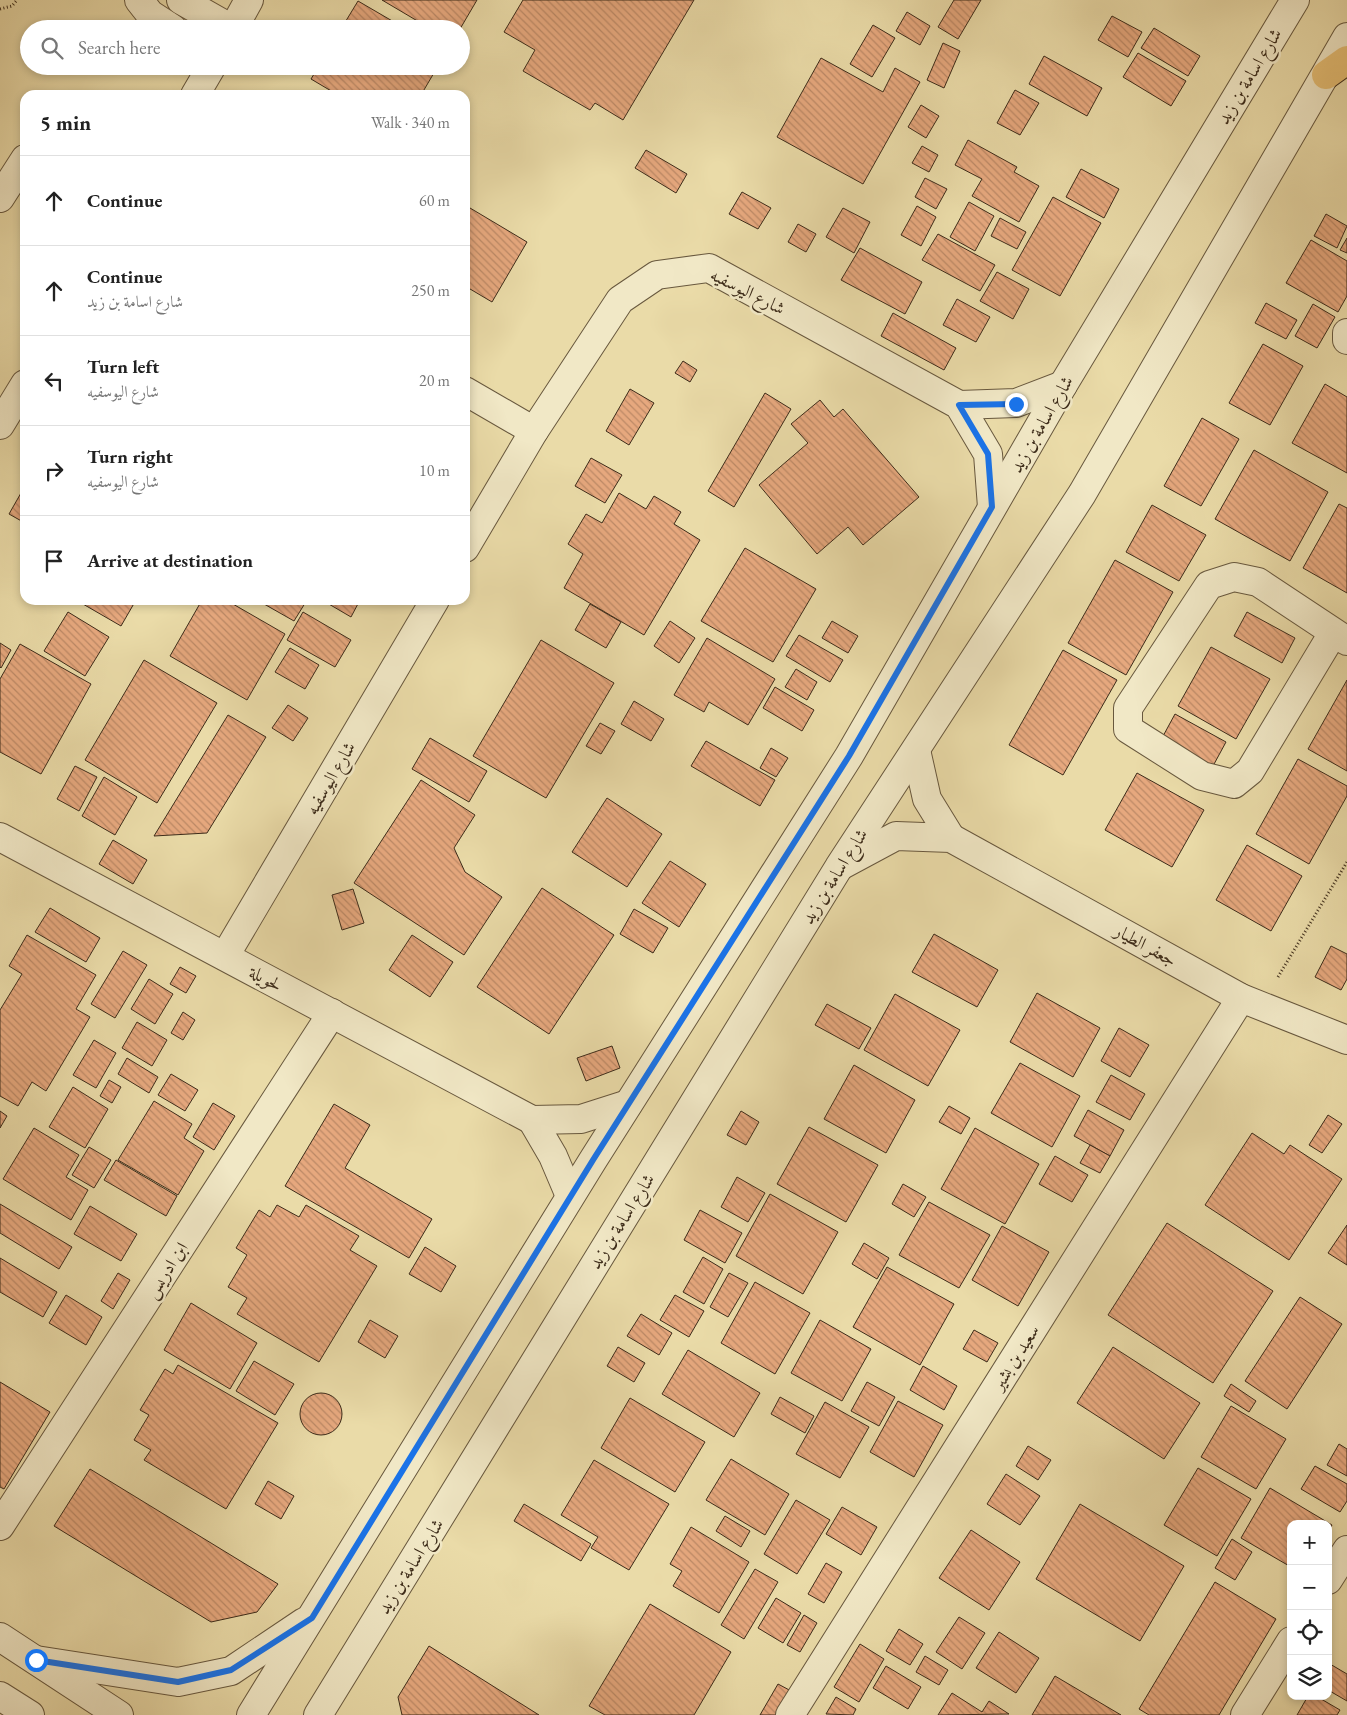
<!DOCTYPE html>
<html lang="en">
<head>
<meta charset="utf-8">
<style>
  :root { --surface:#fff; --page:#f2f2f2; --text:#222; --muted:#767676; --line:#e0e0e0 }
  body { margin:0; font-family:"EB Garamond",Amiri,serif; background:var(--page); color:var(--text) }
  .controls { position:absolute; right:15px; bottom:15px; display:grid; overflow:hidden; border-radius:10px; box-shadow:0 2px 8px #0003 }
  .controls button { width:45px; height:45px; display:grid; place-items:center; padding:0; border:0; border-bottom:1px solid var(--line); background:var(--surface); color:var(--text); font:25px sans-serif }
  .stop { position:absolute; width:15px; height:15px; margin:-11px; border:4px solid #1a73e8; border-radius:50%; background:#fff }
  .stop.end { background:#1a73e8; border-color:#fff; box-shadow:0 1px 5px #0008 }
  .list { margin:0; padding:0; list-style:none }
  h2 { display:flex; justify-content:space-between; align-items:center; height:65px; margin:0; padding:0 20px; font-size:21px }
  h2 small { font-size:16px; font-weight:400; color:var(--muted) }
  .list li { display:grid; grid-template-columns:32px 1fr auto; gap:15px; align-items:center; box-sizing:border-box; height:90px; padding:0 20px; border-top:1px solid var(--line) }
  .list b { display:block; font-size:19px; white-space:nowrap }
  .list p { margin:0; font-size:16px; white-space:nowrap; color:var(--muted) }
  .list em { font-size:16px; font-style:normal; color:var(--muted) }
  .icon { flex:none; width:28px; height:28px; fill:none; stroke:currentColor; stroke-width:2; stroke-linecap:round; stroke-linejoin:round }
  .map { position:relative; flex:none; width:1347px; height:1715px; overflow:hidden }
  .search { position:absolute; background:var(--surface); box-shadow:0 2px 8px #0003; left:20px; top:20px; width:450px; height:55px; display:flex; align-items:center; gap:12px; box-sizing:border-box; padding:0 18px; border-radius:28px; color:var(--muted); font-size:19px }
  .panel { position:absolute; background:var(--surface); box-shadow:0 2px 8px #0003; left:20px; top:90px; width:450px; height:515px; border-radius:15px }
  .map>svg:first-child { display:block }
  .building { fill:url(#building-back-hatch); stroke:#3d2c1a }
  .lines { fill:none; stroke-linecap:round; stroke-linejoin:round }
  .minor-casing { stroke:#68583e; stroke-width:30 }
  .major-casing { stroke:#3d2c1a; stroke-width:30 }
  .path { stroke:#3d2c1a; stroke-width:3; stroke-dasharray:1 2.5; stroke-linecap:butt }
  .minor { stroke:#f1e8c6; stroke-width:28 }
  .major { stroke:#e5be74; stroke-width:28 }
  .route { stroke:#1a73e8; stroke-width:6 }
  .labels { text-anchor:middle; dominant-baseline:central; stroke-width:5; stroke-linejoin:round; paint-order:stroke }
  .street-label { font-size:18px; fill:#3d2c1a; stroke:#f1e8c6 }
</style>
</head>
<body>
<div class="map">
<svg width="1347" height="1715" viewBox="0 0 1347 1715">
  <defs>
    <pattern id="building-back-hatch" width="6" height="6" patternUnits="userSpaceOnUse" patternTransform="scale(1.25)"><rect width="6" height="6" fill="#e6a87e"/><path d="M-1 5l2 2M0 0l6 6M5-1l2 2" fill="none" stroke="#bc8966"/></pattern>
  </defs>
  <rect width="100%" height="100%" fill="#eadba8"/>
  <filter id="stains"><feTurbulence type="fractalNoise" baseFrequency=".004" numOctaves="4"/><feColorMatrix values="0 0 0 0 .2 0 0 0 0 .09 0 0 0 0 .02 0 0 0 .5 -.17"/></filter>
  <radialGradient id="worn" r=".72"><stop offset=".6" stop-color="#630" stop-opacity="0"/><stop offset="1" stop-color="#630" stop-opacity=".3"/></radialGradient>
  <g class="building">
    <polygon points="382,0 477,0 460,29 431,29"/>
    <polygon points="523,0 694,0 623,120 595,103 590,110 523,71 535,50 504,32"/>
    <polygon points="954,0 981,0 958,39 938,27"/>
    <polygon points="358,1 406,29 341,29"/>
    <polygon points="907,12 930,26 920,45 896,31"/>
    <polygon points="1112,16 1142,32 1128,57 1098,40"/>
    <polygon points="873,25 895,38 872,77 850,64"/>
    <polygon points="1154,28 1200,56 1188,76 1141,48"/>
    <polygon points="943,43 960,51 944,88 927,80"/>
    <polygon points="1138,53 1186,81 1171,106 1123,77"/>
    <polygon points="1044,56 1102,88 1087,116 1029,84"/>
    <polygon points="821,58 883,92 895,68 920,82 863,184 777,137"/>
    <polygon points="319,66 438,66 421,95 338,95 311,79"/>
    <polygon points="1015,90 1039,103 1020,135 997,123"/>
    <polygon points="921,105 939,116 926,138 908,127"/>
    <polygon points="968,140 1017,167 1014,172 1039,186 1019,222 972,196 982,179 955,165"/>
    <polygon points="922,146 938,155 929,172 912,163"/>
    <polygon points="646,150 687,174 676,193 635,168"/>
    <polygon points="1081,169 1119,189 1104,218 1066,197"/>
    <polygon points="925,178 947,189 936,209 915,197"/>
    <polygon points="742,192 771,208 758,229 729,214"/>
    <polygon points="1053,197 1101,223 1060,296 1012,270"/>
    <polygon points="969,202 994,216 975,251 950,237"/>
    <polygon points="465,205 527,242 492,302 465,286"/>
    <polygon points="917,206 936,217 921,246 901,235"/>
    <polygon points="843,208 870,222 854,253 826,237"/>
    <polygon points="1326,214 1347,226 1337,248 1314,236"/>
    <polygon points="1000,218 1026,232 1017,249 991,236"/>
    <polygon points="798,224 816,234 806,252 788,242"/>
    <polygon points="938,234 995,265 980,291 922,260"/>
    <polygon points="1347,238 1347,253 1340,250"/>
    <polygon points="1311,240 1347,261 1347,296 1338,312 1286,283"/>
    <polygon points="860,248 922,282 905,314 841,280"/>
    <polygon points="997,272 1029,289 1013,319 980,301"/>
    <polygon points="957,299 990,317 976,342 943,325"/>
    <polygon points="1266,303 1297,320 1286,339 1255,323"/>
    <polygon points="1313,304 1335,317 1317,348 1295,336"/>
    <polygon points="893,313 956,348 944,370 881,336"/>
    <polygon points="1263,344 1303,366 1270,425 1229,403"/>
    <polygon points="683,361 697,370 690,382 675,373"/>
    <polygon points="1325,384 1347,397 1347,473 1292,443"/>
    <polygon points="630,389 654,403 629,445 606,431"/>
    <polygon points="765,393 791,409 734,507 708,491"/>
    <polygon points="820,400 834,417 843,409 919,497 863,545 848,527 817,554 759,485 808,443 791,424"/>
    <polygon points="1202,418 1239,439 1201,506 1164,486"/>
    <polygon points="1254,450 1328,492 1290,561 1215,519"/>
    <polygon points="591,458 622,475 605,503 575,486"/>
    <polygon points="25,486 25,523 9,514"/>
    <polygon points="619,493 646,509 654,496 681,512 674,524 700,540 644,635 564,588 583,554 568,544 586,514 602,523"/>
    <polygon points="1339,504 1347,508 1347,593 1303,568"/>
    <polygon points="1152,505 1206,535 1179,581 1126,552"/>
    <polygon points="745,548 816,589 773,662 701,621"/>
    <polygon points="1115,560 1173,592 1126,675 1068,643"/>
    <polygon points="76,600 136,600 121,626"/>
    <polygon points="202,600 226,600 285,634 247,700 170,656"/>
    <polygon points="257,600 307,600 294,621"/>
    <polygon points="322,600 360,600 351,617"/>
    <polygon points="590,604 621,622 606,648 575,630"/>
    <polygon points="68,612 109,637 85,676 44,651"/>
    <polygon points="303,612 351,640 335,667 287,640"/>
    <polygon points="1247,612 1295,638 1282,663 1234,636"/>
    <polygon points="670,621 695,638 679,663 654,646"/>
    <polygon points="832,621 858,636 848,653 822,638"/>
    <polygon points="799,635 843,660 830,682 786,656"/>
    <polygon points="707,638 775,679 748,725 709,702 704,712 674,695"/>
    <polygon points="541,640 614,683 546,798 473,756"/>
    <polygon points="0,643 11,650 1,668 0,667"/>
    <polygon points="20,644 91,684 41,774 0,752 0,679"/>
    <polygon points="1211,647 1270,679 1236,739 1178,706"/>
    <polygon points="290,648 319,665 305,689 275,672"/>
    <polygon points="1063,650 1117,680 1063,775 1009,745"/>
    <polygon points="144,660 217,703 157,803 85,760"/>
    <polygon points="796,669 817,682 807,700 785,687"/>
    <polygon points="1347,680 1347,771 1308,749"/>
    <polygon points="775,687 814,710 802,731 763,708"/>
    <polygon points="634,701 664,719 651,741 621,724"/>
    <polygon points="288,705 308,718 293,741 272,728"/>
    <polygon points="1175,714 1226,742 1213,766 1162,738"/>
    <polygon points="228,715 266,737 207,833 154,836"/>
    <polygon points="600,723 615,731 601,754 586,746"/>
    <polygon points="430,738 487,771 469,802 412,769"/>
    <polygon points="706,741 775,780 760,806 691,766"/>
    <polygon points="771,748 788,758 776,777 760,768"/>
    <polygon points="1298,759 1347,786 1347,796 1309,864 1256,834"/>
    <polygon points="75,766 97,777 79,811 57,799"/>
    <polygon points="1137,773 1204,810 1172,867 1105,830"/>
    <polygon points="104,777 137,797 115,835 82,816"/>
    <polygon points="421,780 475,815 454,848 465,872 502,897 464,955 354,883"/>
    <polygon points="607,798 662,834 627,887 572,852"/>
    <polygon points="113,840 147,860 133,884 99,864"/>
    <polygon points="1247,845 1302,876 1271,931 1216,900"/>
    <polygon points="670,861 706,884 679,927 642,903"/>
    <polygon points="542,888 614,935 549,1034 477,987"/>
    <polygon points="353,889 364,923 342,930 332,895"/>
    <polygon points="50,908 100,938 86,962 35,932"/>
    <polygon points="634,909 668,928 653,953 620,934"/>
    <polygon points="934,934 998,970 977,1007 912,972"/>
    <polygon points="27,935 96,975 76,1009 90,1017 46,1091 32,1082 18,1106 0,1096 0,1010 22,974 9,966"/>
    <polygon points="412,935 453,962 430,997 389,970"/>
    <polygon points="1331,946 1347,954 1347,979 1341,990 1315,977"/>
    <polygon points="123,951 147,965 115,1018 91,1004"/>
    <polygon points="180,967 196,976 186,993 170,984"/>
    <polygon points="149,979 173,994 155,1024 131,1009"/>
    <polygon points="1037,993 1100,1028 1073,1077 1010,1042"/>
    <polygon points="895,994 960,1030 928,1086 864,1050"/>
    <polygon points="827,1004 871,1028 859,1049 815,1025"/>
    <polygon points="183,1012 195,1020 183,1040 171,1033"/>
    <polygon points="137,1022 167,1040 152,1066 122,1048"/>
    <polygon points="1119,1028 1149,1045 1130,1077 1101,1061"/>
    <polygon points="94,1040 116,1053 96,1088 73,1075"/>
    <polygon points="612,1046 620,1068 586,1081 577,1058"/>
    <polygon points="127,1058 158,1077 149,1093 118,1074"/>
    <polygon points="1020,1063 1080,1096 1052,1147 991,1113"/>
    <polygon points="854,1065 915,1100 886,1153 824,1119"/>
    <polygon points="171,1074 198,1090 185,1111 158,1095"/>
    <polygon points="1111,1075 1145,1094 1130,1120 1096,1102"/>
    <polygon points="109,1080 121,1087 112,1103 100,1096"/>
    <polygon points="73,1087 108,1109 85,1148 49,1127"/>
    <polygon points="154,1101 192,1124 184,1138 204,1151 178,1195 118,1160"/>
    <polygon points="213,1103 235,1116 214,1150 193,1137"/>
    <polygon points="334,1104 370,1125 345,1168 432,1219 409,1258 285,1186"/>
    <polygon points="949,1106 970,1118 961,1134 939,1122"/>
    <polygon points="1088,1110 1124,1130 1110,1156 1074,1136"/>
    <polygon points="0,1111 7,1116 0,1128"/>
    <polygon points="741,1111 759,1122 746,1145 727,1135"/>
    <polygon points="1328,1115 1342,1124 1322,1153 1309,1145"/>
    <polygon points="809,1127 878,1165 846,1222 777,1184"/>
    <polygon points="34,1128 79,1155 66,1177 88,1190 71,1220 3,1179"/>
    <polygon points="975,1128 1039,1164 1005,1224 941,1189"/>
    <polygon points="1252,1133 1284,1154 1290,1145 1342,1179 1289,1260 1205,1205"/>
    <polygon points="1090,1145 1110,1156 1100,1173 1080,1163"/>
    <polygon points="89,1147 111,1160 94,1188 72,1175"/>
    <polygon points="1055,1156 1088,1175 1072,1202 1039,1184"/>
    <polygon points="116,1160 177,1196 166,1216 104,1180"/>
    <polygon points="737,1177 765,1193 748,1222 721,1207"/>
    <polygon points="903,1184 926,1197 914,1217 892,1204"/>
    <polygon points="770,1194 838,1232 803,1294 736,1256"/>
    <polygon points="929,1202 990,1235 959,1288 899,1255"/>
    <polygon points="0,1204 72,1247 59,1269 0,1233"/>
    <polygon points="277,1205 299,1217 306,1205 359,1236 350,1250 377,1266 319,1362 237,1314 247,1298 228,1287 247,1255 236,1248 259,1210 270,1217"/>
    <polygon points="90,1206 137,1234 121,1261 74,1234"/>
    <polygon points="700,1210 742,1233 725,1263 684,1240"/>
    <polygon points="1167,1223 1273,1291 1213,1383 1108,1315"/>
    <polygon points="1347,1225 1347,1265 1328,1253"/>
    <polygon points="1002,1226 1049,1252 1018,1306 972,1280"/>
    <polygon points="864,1243 889,1258 877,1279 852,1264"/>
    <polygon points="425,1247 456,1266 441,1292 409,1274"/>
    <polygon points="703,1257 723,1269 704,1304 683,1292"/>
    <polygon points="0,1258 57,1292 43,1317 0,1292"/>
    <polygon points="887,1267 954,1304 920,1365 853,1327"/>
    <polygon points="118,1273 130,1280 113,1309 101,1301"/>
    <polygon points="729,1273 748,1283 728,1317 710,1307"/>
    <polygon points="755,1282 810,1313 775,1374 721,1343"/>
    <polygon points="66,1295 102,1317 86,1345 49,1323"/>
    <polygon points="675,1295 704,1311 689,1337 660,1320"/>
    <polygon points="1300,1297 1342,1324 1287,1409 1245,1381"/>
    <polygon points="191,1303 257,1343 230,1389 164,1350"/>
    <polygon points="641,1314 672,1333 659,1355 627,1336"/>
    <polygon points="370,1320 398,1336 385,1358 358,1342"/>
    <polygon points="820,1320 871,1349 842,1401 791,1373"/>
    <polygon points="974,1330 998,1343 987,1362 963,1349"/>
    <polygon points="618,1347 645,1363 634,1382 607,1366"/>
    <polygon points="1113,1347 1200,1403 1164,1459 1077,1403"/>
    <polygon points="688,1350 760,1393 734,1437 662,1394"/>
    <polygon points="254,1361 294,1384 275,1415 236,1391"/>
    <polygon points="178,1365 278,1423 226,1509 144,1460 151,1450 134,1440 149,1415 140,1410 165,1369 173,1374"/>
    <polygon points="923,1366 957,1386 944,1410 910,1390"/>
    <polygon points="0,1382 50,1412 4,1489 0,1487"/>
    <polygon points="867,1382 895,1397 879,1426 851,1411"/>
    <polygon points="1231,1384 1256,1401 1249,1412 1224,1396"/>
    <circle cx="321" cy="1414" r="21"/>
    <polygon points="780,1397 814,1416 805,1433 771,1414"/>
    <polygon points="630,1398 705,1442 675,1492 601,1448"/>
    <polygon points="898,1401 943,1425 914,1477 870,1452"/>
    <polygon points="825,1402 869,1427 840,1478 796,1454"/>
    <polygon points="1231,1406 1286,1439 1256,1489 1201,1457"/>
    <polygon points="1339,1444 1347,1449 1347,1476 1327,1465"/>
    <polygon points="1028,1446 1051,1460 1038,1480 1016,1466"/>
    <polygon points="731,1459 789,1494 765,1535 706,1500"/>
    <polygon points="594,1460 669,1504 629,1570 591,1548 598,1537 561,1515"/>
    <polygon points="1315,1466 1347,1484 1347,1501 1340,1512 1301,1489"/>
    <polygon points="1198,1468 1251,1499 1217,1556 1164,1525"/>
    <polygon points="90,1469 278,1584 257,1612 211,1622 54,1526"/>
    <polygon points="1006,1474 1040,1496 1020,1525 987,1504"/>
    <polygon points="268,1481 294,1496 281,1519 255,1504"/>
    <polygon points="1270,1488 1332,1525 1328,1532 1328,1524 1291,1524 1291,1567 1241,1538"/>
    <polygon points="796,1500 830,1520 797,1574 764,1554"/>
    <polygon points="524,1504 591,1544 581,1561 514,1521"/>
    <polygon points="1080,1504 1184,1566 1140,1641 1036,1579"/>
    <polygon points="842,1507 877,1527 861,1555 826,1534"/>
    <polygon points="725,1516 750,1531 741,1547 716,1531"/>
    <polygon points="691,1527 749,1562 719,1613 673,1586 682,1571 670,1564"/>
    <polygon points="971,1530 1020,1562 989,1610 939,1578"/>
    <polygon points="1232,1539 1252,1552 1235,1580 1215,1568"/>
    <polygon points="826,1563 842,1572 824,1603 808,1594"/>
    <polygon points="755,1569 778,1582 744,1639 721,1625"/>
    <polygon points="1215,1582 1276,1619 1219,1715 1149,1715 1139,1709"/>
    <polygon points="776,1598 801,1613 783,1643 758,1628"/>
    <polygon points="650,1604 731,1652 694,1715 605,1715 589,1706"/>
    <polygon points="804,1615 817,1623 800,1652 787,1645"/>
    <polygon points="959,1617 985,1633 962,1669 936,1652"/>
    <polygon points="899,1629 923,1644 910,1665 886,1651"/>
    <polygon points="999,1632 1039,1658 1016,1693 976,1668"/>
    <polygon points="860,1644 884,1659 859,1702 834,1687"/>
    <polygon points="429,1646 539,1715 402,1715 398,1697"/>
    <polygon points="925,1656 948,1670 939,1685 916,1672"/>
    <polygon points="1330,1664 1347,1674 1347,1701 1328,1690"/>
    <polygon points="886,1666 921,1687 908,1709 873,1688"/>
    <polygon points="1055,1676 1121,1715 1032,1715"/>
    <polygon points="778,1684 793,1692 779,1715 760,1715"/>
    <polygon points="952,1693 982,1712 989,1701 1009,1714 938,1715"/>
    <polygon points="1308,1696 1316,1696 1340,1710 1337,1715 1297,1715"/>
    <polygon points="836,1697 856,1709 853,1715 826,1714"/>
  </g>
  <g class="lines">
    <g class="minor-casing">
      <g id="minor">
        <polyline points="139,0 150,14 173,29"/>
        <polyline points="181,0 232,29"/>
        <polyline points="233,29 249,0"/>
        <polyline points="195,95 212,66"/>
        <polyline points="0,198 25,159"/>
        <polyline points="1347,333 1347,340"/>
        <polyline points="465,391 534,431"/>
        <polyline points="959,405 1016,403 1063,385"/>
        <polyline points="0,425 25,384"/>
        <polyline points="465,548 534,431 620,300 657,275 709,268 959,405 988,454 992,507"/>
        <polyline points="1333,633 1250,771 1234,784 1202,776 1128,729 1128,708 1209,585 1234,577 1258,582 1347,641"/>
        <polyline points="916,750 927,799 951,838"/>
        <polyline points="0,837 532,1120 581,1119 628,1104"/>
        <polyline points="842,865 896,836 951,838 1241,998 1347,1040"/>
        <polyline points="225,956 435,600"/>
        <polyline points="532,1120 553,1156 570,1196"/>
        <polyline points="0,1526 332,1013"/>
        <polyline points="1328,1580 1347,1550"/>
        <polyline points="0,1637 119,1715"/>
        <polyline points="36,1660 178,1682 231,1671 304,1622"/>
        <polyline points="0,1696 30,1715"/>
        <polyline points="251,1715 593,1160 849,756 1063,385 1295,0"/>
        <polyline points="318,1715 839,867 1082,494 1347,37"/>
        <polyline points="790,1715 1241,998"/>
        <polyline points="1245,1715 1291,1641"/>
      </g>
    </g>
    <g class="major-casing">
      <polyline id="major" points="1326,75 1347,60"/>
    </g>
    <g class="path">
      <polyline points="0,9 12,6 17,0"/>
      <polyline points="1278,977 1347,862"/>
    </g>
    <use href="#minor" class="minor"/>
    <use href="#major" class="major"/>
  </g>
  <g class="lines">
    <polyline class="route" points="36,1660 178,1682 231,1670 312,1618 593,1160 849,756 992,507 988,454 959,405 1016,404"/>
  </g>
  <g class="labels">
    <g class="street-label">
      <text transform="translate(1249 76) rotate(-59)">شارع اسامة بن زيد</text>
      <text transform="translate(748 291) rotate(27)">شارع اليوسفيه</text>
      <text transform="translate(1041 424) rotate(-60)">شارع اسامة بن زيد</text>
      <text transform="translate(330 778) rotate(-60)">شارع اليوسفيه</text>
      <text transform="translate(834 876) rotate(-58)">شارع اسامة بن زيد</text>
      <text transform="translate(1146 945) rotate(29)">جعفر الطيار</text>
      <text transform="translate(266 978) rotate(28)">لحويلة</text>
      <text transform="translate(621 1221) rotate(-58)">شارع اسامة بن زيد</text>
      <text transform="translate(166 1270) rotate(-57)">ابن ادريس</text>
      <text transform="translate(1015 1357) rotate(-58)">سعيد بن بشير</text>
      <text transform="translate(410 1566) rotate(-58)">شارع اسامة بن زيد</text>
    </g>
  </g>
  <rect width="100%" height="100%" filter="url(#stains)"/>
  <rect width="100%" height="100%" fill="url(#worn)"/>
</svg>
<div class="controls">
<button>+</button>
<button>−</button>
<button><svg class="icon" aria-label="locate" viewBox="0 0 24 24"><circle cx="12" cy="12" r="6"/><path d="M12 2v4M12 18v4M2 12h4M18 12h4"/></svg></button>
<button><svg class="icon" aria-label="layers" viewBox="0 0 24 24"><path d="M12 4l9 5-9 5-9-5zM3 14l9 5 9-5"/></svg></button>
</div>
<div class="stop" style="left:36px;top:1660px"></div>
<div class="stop end" style="left:1016px;top:404px"></div>
<div class="search"><svg class="icon" aria-label="search" viewBox="0 0 24 24"><circle cx="10" cy="10" r="6"/><path d="M15 15l6 6"/></svg>Search here</div>
<section class="panel">
<h2>5 min<small>Walk · 340 m</small></h2>
<ul class="list">
<li><svg class="icon" aria-label="ahead" viewBox="0 0 24 24"><path d="M12 20V5M6 11l6-6 6 6"/></svg><div><b>Continue</b></div><em>60 m</em></li>
<li><svg class="icon" aria-label="ahead" viewBox="0 0 24 24"><path d="M12 20V5M6 11l6-6 6 6"/></svg><div><b>Continue</b><p>شارع اسامة بن زيد</p></div><em>250 m</em></li>
<li><svg class="icon" aria-label="left" viewBox="0 0 24 24"><path d="M17 20v-9H6M10 6l-5 5 5 5"/></svg><div><b>Turn left</b><p>شارع اليوسفيه</p></div><em>20 m</em></li>
<li><svg class="icon" aria-label="right" viewBox="0 0 24 24"><path d="M7 20v-9h11M14 6l5 5-5 5"/></svg><div><b>Turn right</b><p>شارع اليوسفيه</p></div><em>10 m</em></li>
<li><svg class="icon" aria-label="arrive" viewBox="0 0 24 24"><path d="M6 21V4h12l-3 4 3 4H6"/></svg><div><b>Arrive at destination</b></div></li>
</ul>
</section>
</div>
</body>
</html>
